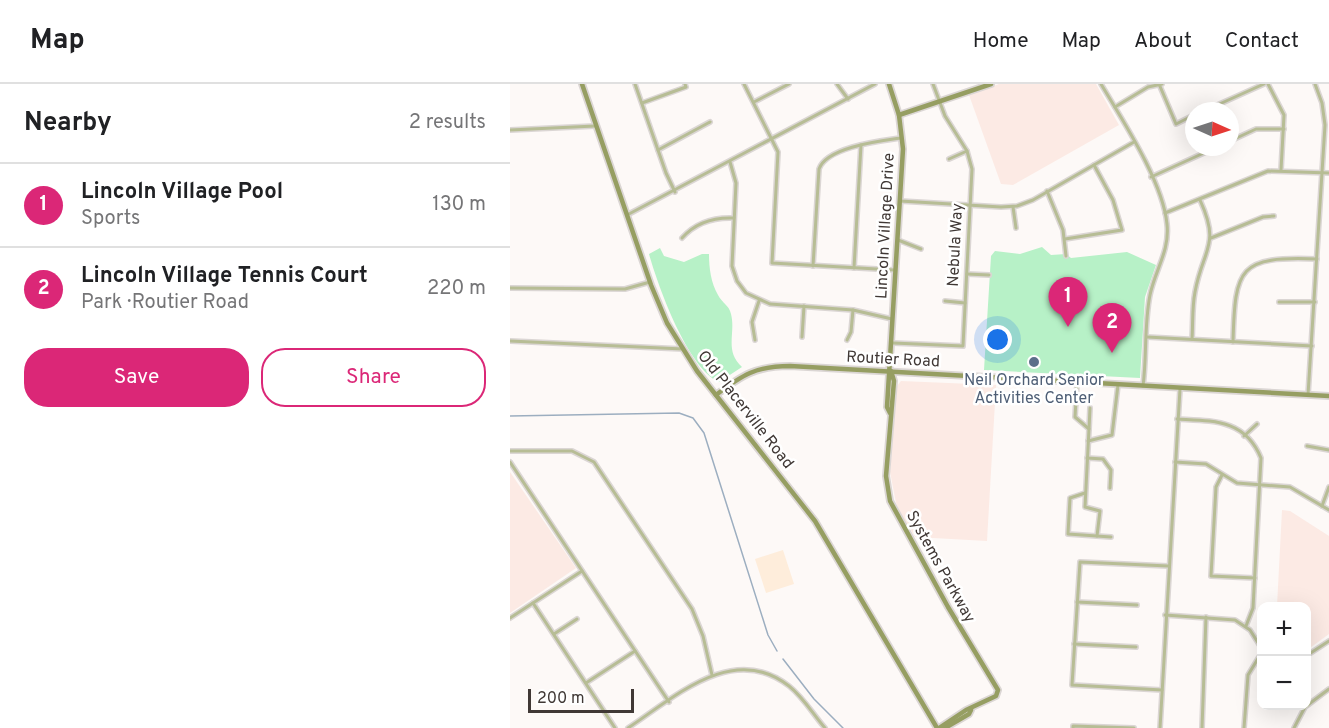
<!DOCTYPE html>
<html lang="en">
<head>
<meta charset="utf-8">
<style>
  :root { --surface:#fff; --page:#f6f6f6; --text:#202124; --muted:#757577; --line:#e0e0e0; --accent:#db2777 }
  body { margin:0; font-family:Overpass,sans-serif; background:var(--page); color:var(--text) }
  .controls { position:absolute; right:18px; bottom:18px; display:grid; overflow:hidden; border-radius:12px; box-shadow:0 6px 24px #0002 }
  .controls button { width:54px; height:54px; display:grid; place-items:center; padding:0; border:0; border-bottom:2px solid var(--line); background:var(--surface); color:var(--text); font:30px sans-serif }
  .compass { position:absolute; left:675px; top:18px; width:54px; height:54px; border-radius:50%; background:var(--surface); box-shadow:0 6px 24px #0002; rotate:93deg }
  .scale { position:absolute; left:18px; bottom:15px; width:106px; box-sizing:border-box; padding-left:6px; border:3px solid #403835; border-top:0; font-size:16px; line-height:21px; white-space:nowrap; color:#403835; -webkit-text-stroke:4px #fff; paint-order:stroke }
  .you { position:absolute; left:488px; top:256px; width:21px; height:21px; margin:-15px; border:4px solid #fff; border-radius:50%; background:#1a73e8; box-shadow:0 0 0 9px #1a73e833 }
  .badge { display:grid; place-items:center; width:39px; height:39px; border-radius:50%; background:var(--accent); color:#fff; font-size:20px; font-weight:700 }
  .pin { position:absolute; translate:-50% -50px; filter:drop-shadow(0 2px 3px #0008) }
  .pin::after { content:''; position:absolute; top:32px; width:21px; height:18px; background:inherit; clip-path:polygon(0 0,100% 0,50% 100%) }
  .list { margin:0; padding:0; list-style:none }
  h2 { display:flex; justify-content:space-between; align-items:center; height:78px; margin:0; padding:0 24px; font-size:26px }
  h2 small { font-size:20px; font-weight:400; color:var(--muted) }
  .list li { display:grid; grid-template-columns:39px 1fr auto; gap:18px; align-items:center; box-sizing:border-box; height:84px; padding:0 24px; border-top:2px solid var(--line) }
  .list b { display:block; font-size:22px; white-space:nowrap }
  .list p { margin:0; font-size:20px; white-space:nowrap; color:var(--muted) }
  .list em { font-size:20px; font-style:normal; color:var(--muted) }
  .actions { display:flex; gap:12px; padding:18px 24px }
  .actions a { flex:1; padding:14px 0; border:2px solid var(--accent); border-radius:24px; text-align:center; font-size:21px; color:var(--accent) }
  .actions .main { background:var(--accent); color:#fff }
  .map { position:relative; flex:none; width:819px; height:644px; overflow:hidden }
  header { display:flex; align-items:center; gap:36px; box-sizing:border-box; height:84px; padding:0 30px; background:var(--surface); border-bottom:2px solid var(--line) }
  header strong { font-size:28px }
  nav { display:flex; gap:33px; margin-inline-start:auto; font-size:21px }
  main { display:flex }
  aside { flex:1; background:var(--surface) }
  .map>svg:first-child { display:block }
  .industrial { fill:#feeddb }
  .built { fill:#fceae4 }
  .green { fill:#b7f1c7 }
  .lines { fill:none; stroke-linecap:round; stroke-linejoin:round }
  .stream { stroke:#9caec0; stroke-width:1.5 }
  .street-casing { stroke:#dbd6d4; stroke-width:6 }
  .secondary-casing { stroke:#dbd6d4; stroke-width:8 }
  .street { stroke:#b7bd95; stroke-width:3 }
  .secondary { stroke:#969e62; stroke-width:4.5 }
  .service-dot { fill:#5c6f8a; stroke:#fff; stroke-width:2 }
  .labels { text-anchor:middle; dominant-baseline:central; stroke-width:5; stroke-linejoin:round; paint-order:stroke }
  .street-label { font-size:16px; fill:#403835; stroke:#fff }
  .service-label { font-size:16px; fill:#4e5e75; stroke:#fff }
</style>
</head>
<body>
<header>
<strong>Map</strong>
<nav><a>Home</a><a>Map</a><a>About</a><a>Contact</a></nav>
</header>
<main>
<aside>
<h2>Nearby<small>2 results</small></h2>
<ul class="list">
<li><span class="badge">1</span><div><b>Lincoln Village Pool</b><p>Sports</p></div><em>130 m</em></li>
<li><span class="badge">2</span><div><b>Lincoln Village Tennis Court</b><p>Park · Routier Road</p></div><em>220 m</em></li>
</ul>
<div class="actions"><a class="main">Save</a><a>Share</a></div>
</aside>
<div class="map">
<svg width="819" height="644" viewBox="0 0 819 644">
  <rect width="100%" height="100%" fill="#fdf9f7"/>
  <polygon class="industrial" points="273,466 284,500 256,509 245,475"/>
  <g class="built">
    <polygon points="489,0 586,0 609,41 503,101 491,100 459,11"/>
    <polygon points="391,297 486,301 477,457 405,453 391,430 386,419 380,388 387,302"/>
    <polygon points="0,388 66,484 0,529"/>
    <polygon points="772,426 780,427 819,452 819,550 797,566 796,522 767,522"/>
  </g>
  <g class="green">
    <polygon points="532,163 541,171 556,170 561,174 617,168 646,181 635,213 630,294 474,286 481,172 485,167 510,170"/>
    <path d="M150 164 154 172 174 178 192 170H199C199 184 201 199 208 211 212 219 219 221 221 230 226 249 214 267 232 283L209 298C178 285 148 202 139 170Z"/>
  </g>
  <g class="lines">
    <g class="stream">
      <polyline points="0,332 169,329 183,334 194,349 258,551 267,567"/>
      <polyline points="273,575 304,615 333,644"/>
    </g>
    <g class="street-casing">
      <g id="street">
        <polyline points="125,0 156,89 165,108"/>
        <polyline points="234,0 268,68 262,179 384,186"/>
        <polyline points="327,0 338,15"/>
        <path d="M591 0C613 37 653 98 657 140 660 167 645 186 640 211 634 241 637 272 633 302"/>
        <polyline points="649,0 666,40 684,31"/>
        <polyline points="758,0 774,31 771,86"/>
        <polyline points="244,18 279,0"/>
        <polyline points="132,19 176,3 175,0"/>
        <polyline points="605,23 638,3 652,0"/>
        <polyline points="694,27 754,0"/>
        <polyline points="0,46 85,42"/>
        <polyline points="720,57 746,45 774,45"/>
        <polyline points="148,66 200,38"/>
        <polyline points="439,75 457,67"/>
        <polyline points="220,78 226,99 222,182 227,197 236,209 260,220 343,226 382,235"/>
        <polyline points="641,93 707,63"/>
        <polyline points="537,107 553,146 556,172"/>
        <polyline points="390,117 491,123 507,122 523,116 624,58"/>
        <polyline points="503,123 506,144"/>
        <polyline points="655,129 758,87 819,89"/>
        <polyline points="117,131 365,0"/>
        <path d="M172 154C186 138 203 133 224 134"/>
        <polyline points="701,154 753,133 764,132"/>
        <polyline points="555,155 612,146 603,116 584,81"/>
        <polyline points="388,156 411,165"/>
        <path d="M303 182 309 85C317 63 370 57 391 54"/>
        <polyline points="344,184 351,61"/>
        <polyline points="457,190 479,191"/>
        <polyline points="0,204 115,205 140,198"/>
        <polyline points="435,217 455,219"/>
        <polyline points="769,218 805,218"/>
        <polyline points="292,253 294,222"/>
        <polyline points="637,253 802,262"/>
        <path d="M682 255C683 240 682 223 685 208 693 164 711 162 690 116"/>
        <polyline points="245,256 242,238 249,217"/>
        <polyline points="337,256 341,248 343,226"/>
        <polyline points="0,257 173,265"/>
        <path d="M723 258C725 183 729 172 807 175"/>
        <polyline points="383,259 453,262 462,85 457,67 435,32 423,0"/>
        <polyline points="567,299 565,333 579,345 575,423 590,427 587,452"/>
        <polyline points="798,311 815,41 812,19 805,0"/>
        <path d="M667 335C703 337 735 335 751 374L743 524 736 542"/>
        <polyline points="579,345 580,324"/>
        <polyline points="734,352 747,340"/>
        <polyline points="578,357 602,351 608,301"/>
        <polyline points="797,362 819,366"/>
        <polyline points="0,367 62,367 84,378 182,525 193,552 202,591"/>
        <polyline points="577,374 593,375 601,386 600,404"/>
        <polyline points="0,378 159,618"/>
        <polyline points="665,378 696,380 727,399 780,403 819,426"/>
        <polyline points="712,391 706,403 701,492 745,494"/>
        <polyline points="575,409 560,414 558,450 601,453"/>
        <polyline points="812,422 819,403"/>
        <polyline points="567,518 627,521"/>
        <polyline points="23,519 105,644"/>
        <polyline points="655,531 725,536 740,546 752,565"/>
        <polyline points="0,534 72,487"/>
        <polyline points="44,550 67,535"/>
        <polyline points="564,560 626,563"/>
        <polyline points="796,572 819,557"/>
        <polyline points="76,599 125,567"/>
        <polyline points="652,606 562,601 570,478 658,482"/>
        <path d="M118 644C165 613 223 558 279 602 293 613 303 630 315 644"/>
        <polyline points="563,644 563,642 624,644"/>
        <polyline points="650,644 670,305"/>
        <polyline points="692,644 696,533"/>
        <polyline points="734,644 738,591 752,568"/>
        <polyline points="784,644 795,623 819,605"/>
      </g>
    </g>
    <g class="secondary-casing">
      <g id="secondary">
        <polyline points="72,0 141,201 157,239 187,287 305,437 427,644"/>
        <polyline points="379,0 389,31 393,65 377,323 380,329"/>
        <polyline points="389,31 481,0"/>
        <polyline points="381,287 384,297 376,392 380,417 438,523 488,606 486,612 456,626 429,644"/>
        <path d="M206 311C232 291 246 282 280 282L819 312"/>
        <polyline points="435,644 459,630 461,626"/>
      </g>
    </g>
    <use href="#street" class="street"/>
    <use href="#secondary" class="secondary"/>
  </g>
  <circle class="service-dot" cx="524" cy="278" r="6"/>
  <g class="labels">
    <g class="street-label">
      <text transform="translate(376 142) rotate(-87)">Lincoln Village Drive</text>
      <text transform="translate(446 161) rotate(-87)">Nebula Way</text>
      <text transform="translate(383 276) rotate(3)">Routier Road</text>
      <text transform="translate(235 326) rotate(52)">Old Placerville Road</text>
      <text transform="translate(430 483) rotate(61)">Systems Parkway</text>
    </g>
    <g class="service-label">
      <text x="524" y="297">Neil Orchard Senior<tspan x="524" dy="18">Activities Center</tspan></text>
    </g>
  </g>
</svg>
<div class="controls">
<button>+</button>
<button>−</button>
</div>
<svg class="compass" viewBox="-18 -18 36 36"><path d="M0-13l5 13h-10z" fill="#e53935"/><path d="M0 13l5-13h-10z" fill="#757577"/></svg>
<div class="scale">200 m</div>
<div class="you"></div>
<div class="pin badge" style="left:558px;top:243px">1</div>
<div class="pin badge" style="left:602px;top:269px">2</div>
</div>
</main>
</body>
</html>
